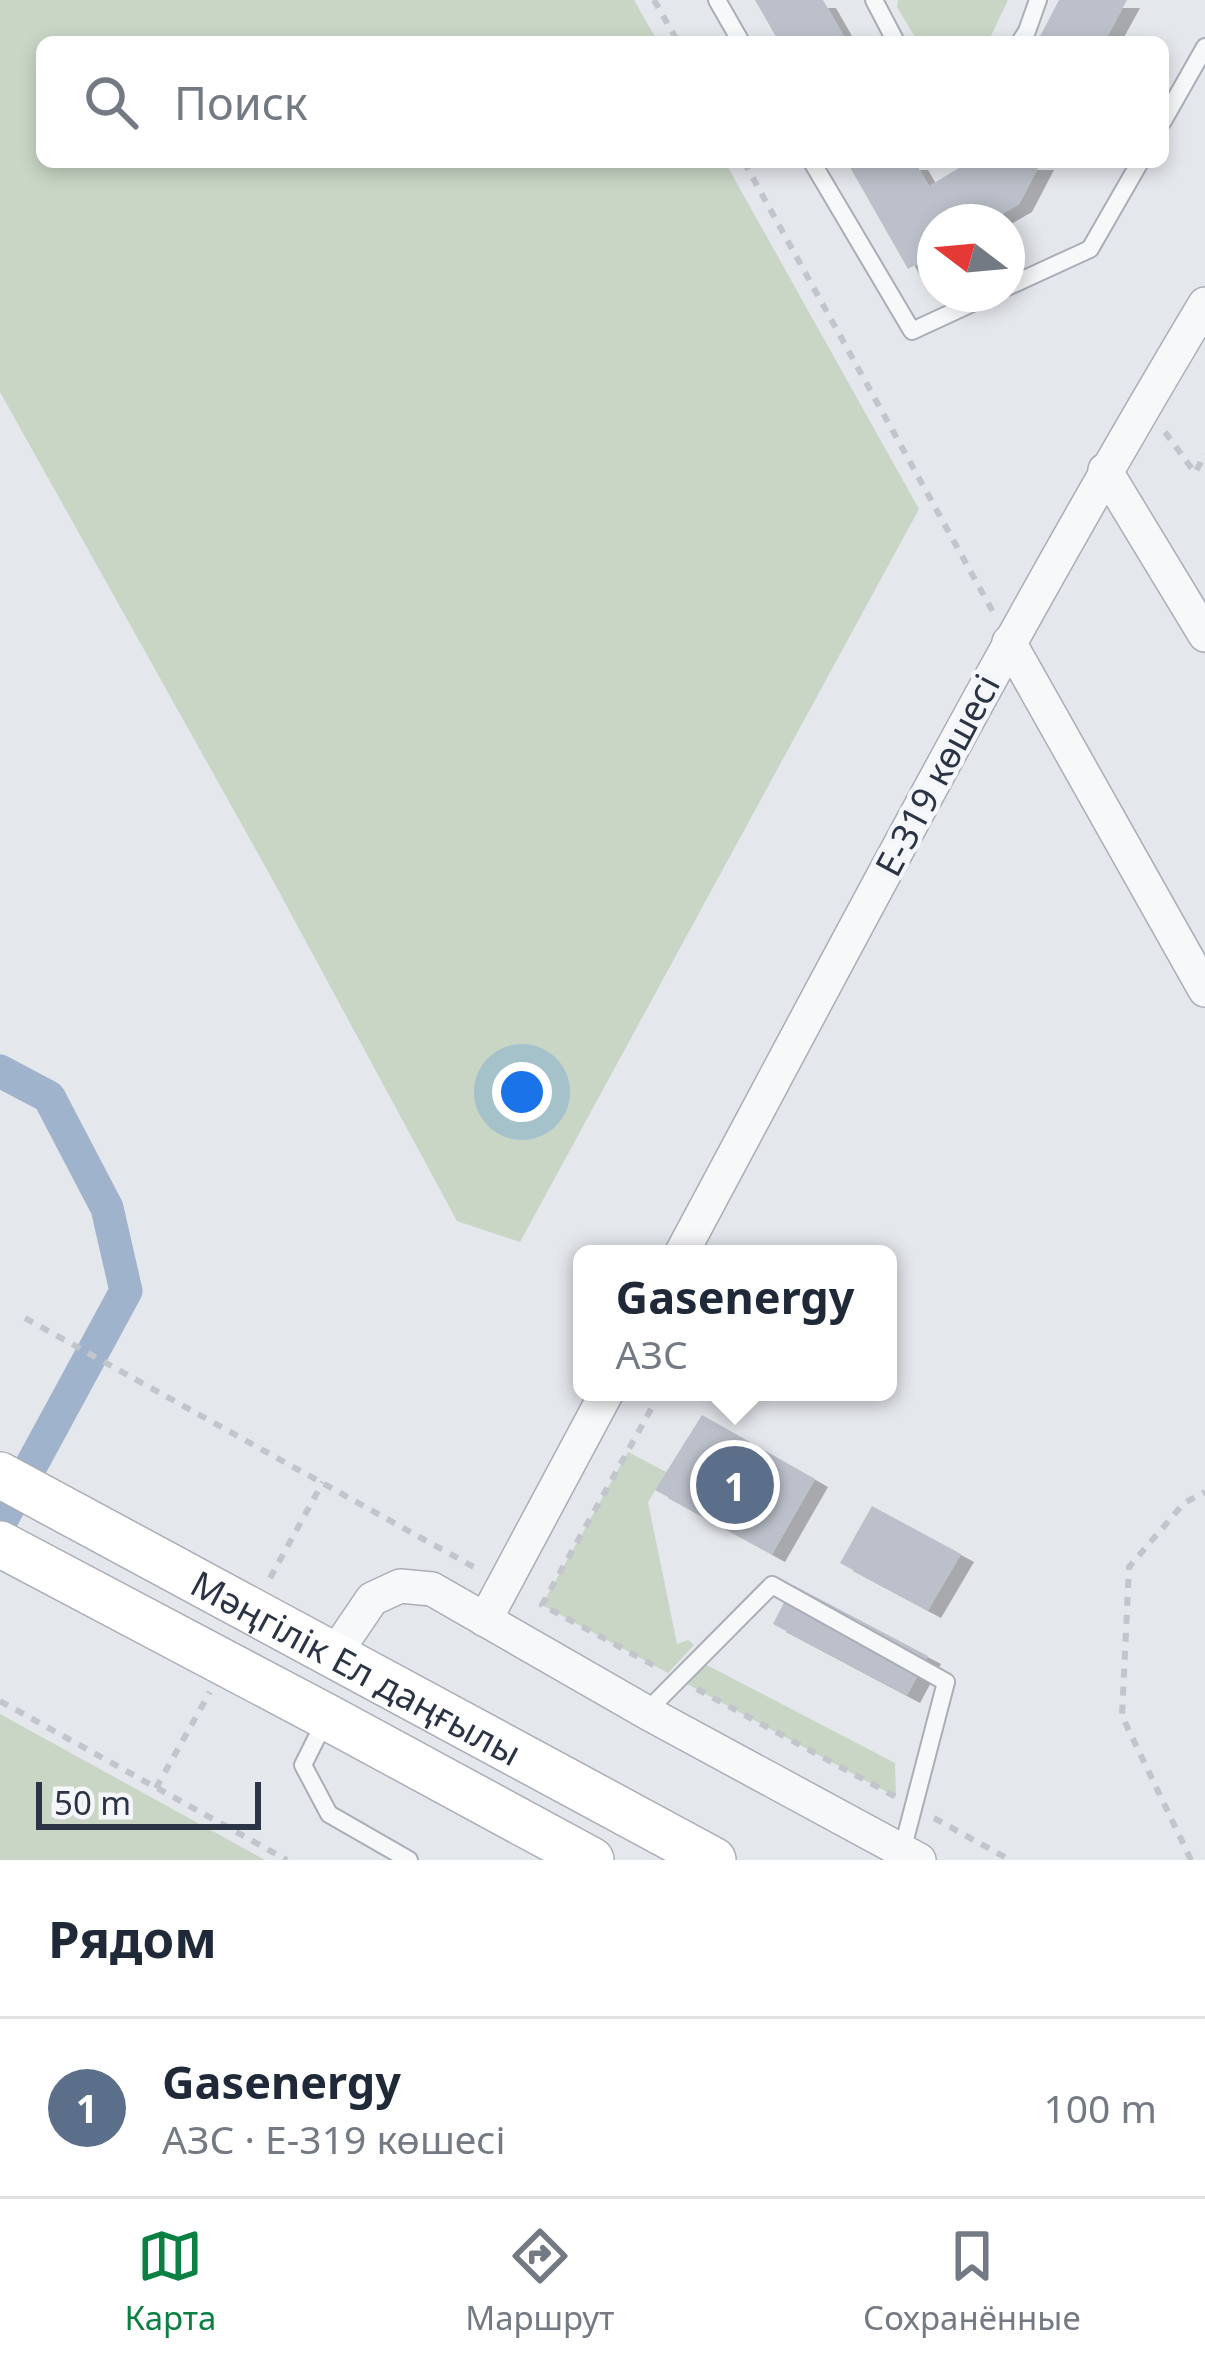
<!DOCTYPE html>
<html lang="ru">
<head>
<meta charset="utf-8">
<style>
  :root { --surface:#fff; --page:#f2f2f3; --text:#1f2937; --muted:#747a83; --line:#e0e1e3; --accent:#0b8043 }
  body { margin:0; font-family:"Noto Sans",sans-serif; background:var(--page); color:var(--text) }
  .compass { position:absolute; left:917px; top:204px; width:108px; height:108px; border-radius:50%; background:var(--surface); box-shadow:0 6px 18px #0003; rotate:286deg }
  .scale { position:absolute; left:36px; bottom:30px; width:225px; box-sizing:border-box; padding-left:12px; border:6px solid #2b3445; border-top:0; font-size:33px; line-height:42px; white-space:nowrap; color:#2b3445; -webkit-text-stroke:9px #f4f6f9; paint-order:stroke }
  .you { position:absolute; left:522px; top:1092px; width:42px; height:42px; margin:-30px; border:9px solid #fff; border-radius:50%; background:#1a73e8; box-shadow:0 0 0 18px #1a73e833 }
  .badge { display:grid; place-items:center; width:78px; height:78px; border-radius:50%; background:var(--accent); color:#fff; font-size:39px; font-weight:700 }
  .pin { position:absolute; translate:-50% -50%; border:6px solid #fff; box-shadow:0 3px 12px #0006 }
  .popup { position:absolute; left:573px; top:1245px; width:324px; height:156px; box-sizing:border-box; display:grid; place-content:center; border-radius:18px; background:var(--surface); filter:drop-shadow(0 3px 9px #0005); font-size:39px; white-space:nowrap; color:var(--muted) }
  .popup b { font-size:45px; color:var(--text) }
  .popup::after { content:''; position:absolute; left:50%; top:100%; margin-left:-24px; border:24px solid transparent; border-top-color:var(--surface) }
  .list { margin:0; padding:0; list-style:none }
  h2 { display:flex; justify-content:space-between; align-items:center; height:156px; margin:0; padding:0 48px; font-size:51px }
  h2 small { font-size:39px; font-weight:400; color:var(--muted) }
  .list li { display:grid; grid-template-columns:78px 1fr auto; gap:36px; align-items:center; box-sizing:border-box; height:180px; padding:0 48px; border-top:3px solid var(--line) }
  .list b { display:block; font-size:45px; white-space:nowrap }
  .list p { margin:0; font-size:39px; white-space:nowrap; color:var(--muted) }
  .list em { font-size:39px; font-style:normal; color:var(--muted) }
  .icon { flex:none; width:66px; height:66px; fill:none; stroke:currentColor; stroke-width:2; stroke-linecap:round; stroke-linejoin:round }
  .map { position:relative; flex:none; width:1205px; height:1860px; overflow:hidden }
  .search { position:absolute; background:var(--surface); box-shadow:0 6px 18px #0003; left:36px; right:36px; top:36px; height:132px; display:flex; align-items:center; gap:30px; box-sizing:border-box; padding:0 42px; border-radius:18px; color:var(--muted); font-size:45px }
  .sheet { height:336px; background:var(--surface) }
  nav { display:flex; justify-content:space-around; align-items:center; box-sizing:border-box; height:168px; border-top:3px solid var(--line); background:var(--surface); font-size:33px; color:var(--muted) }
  nav a { display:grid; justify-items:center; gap:6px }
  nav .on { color:var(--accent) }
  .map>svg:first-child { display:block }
  .green { fill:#c9d6c5 }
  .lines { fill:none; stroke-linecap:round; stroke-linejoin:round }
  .canal { stroke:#9fb4cc; stroke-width:33 }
  .building { fill:#bbc0ca; filter:url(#shadow) }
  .lane-casing { stroke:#a9aeb7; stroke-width:20 }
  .street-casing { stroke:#a9aeb7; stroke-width:36 }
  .secondary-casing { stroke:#a9aeb7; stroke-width:48 }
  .path { stroke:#c2c5cb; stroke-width:6; stroke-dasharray:9 9; stroke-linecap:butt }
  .lane { stroke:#f7f8fa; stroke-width:16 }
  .street { stroke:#f7f8fa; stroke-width:33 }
  .secondary { stroke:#fff; stroke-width:45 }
  .labels { text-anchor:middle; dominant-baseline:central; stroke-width:9; stroke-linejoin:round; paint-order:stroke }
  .street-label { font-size:36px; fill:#2b3445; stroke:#f4f6f9 }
</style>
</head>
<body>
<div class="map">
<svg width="1205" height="1860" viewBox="0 0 1205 1860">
  <defs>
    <filter id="shadow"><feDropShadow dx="13" dy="8" stdDeviation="0" flood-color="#0004"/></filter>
  </defs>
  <rect width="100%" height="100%" fill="#e4e7ec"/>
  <g class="green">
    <polygon points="0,0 634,0 658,42 42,42 42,162 725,162 919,509 520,1242 457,1221 270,875 0,392"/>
    <polygon points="898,0 1008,0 988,42 918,42 897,7"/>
    <polygon points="628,1452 666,1472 648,1502 677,1644 688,1640 694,1645 668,1673 542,1605"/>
    <polygon points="697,1660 895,1763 896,1797 678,1679"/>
    <polygon points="0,1714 265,1860 0,1860"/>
  </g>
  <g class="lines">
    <polyline class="canal" points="0,1071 49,1097 107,1208 126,1291 0,1523"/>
  </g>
  <g class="building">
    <polygon points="755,0 823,0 847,42 779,42"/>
    <polygon points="1059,0 1127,0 1104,42 1037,42"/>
    <polygon points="847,162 915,162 929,186 969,162 1041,162 1019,204 988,222 935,222 935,254 908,269"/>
    <polygon points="702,1415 815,1479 772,1554 655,1490"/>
    <polygon points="872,1506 961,1554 928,1610 840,1563"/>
    <polygon points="793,1585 928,1656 907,1695 773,1624"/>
  </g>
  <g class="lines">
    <g class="lane-casing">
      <g id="lane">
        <polyline points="717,0 741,42"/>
        <polyline points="874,0 896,42"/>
        <polyline points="1020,42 1027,31 1038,0"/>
        <polyline points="1163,121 1205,47"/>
        <polyline points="812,162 912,331 992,294"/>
        <polyline points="1007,287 1090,249 1140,162"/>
        <polyline points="646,1712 772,1585 946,1682 902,1851"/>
        <polyline points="325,1721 303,1765 329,1814 409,1860"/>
      </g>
    </g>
    <g class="street-casing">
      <g id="street">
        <polyline points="1105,470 1205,635"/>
        <polyline points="1009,642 1205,990"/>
        <path d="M681 1254C852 935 1019 614 1205 304"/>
        <polyline points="485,1620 607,1392"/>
        <polyline points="334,1655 372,1599 400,1586 432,1589 646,1712 919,1860"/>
      </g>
    </g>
    <g class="secondary-casing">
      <g id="secondary">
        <path id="s1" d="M0 1475 713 1860"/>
        <polyline points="0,1544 327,1717 591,1860"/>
      </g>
    </g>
    <g class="path">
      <polyline points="654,0 678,42"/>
      <polyline points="744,162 993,612"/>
      <polyline points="1165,432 1195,473 1205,454"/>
      <polyline points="25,1318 479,1570"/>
      <polyline points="655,1392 655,1402 542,1605 659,1668"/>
      <polyline points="270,1578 323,1482"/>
      <polyline points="697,1689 896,1797"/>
      <polyline points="0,1701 287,1860"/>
      <polyline points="156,1788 210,1692"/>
      <polyline points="934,1818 1010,1860"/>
      <polyline points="1191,1860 1122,1716 1129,1567 1184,1503 1205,1492"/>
    </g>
    <use href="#lane" class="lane"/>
    <use href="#street" class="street"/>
    <use href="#secondary" class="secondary"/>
  </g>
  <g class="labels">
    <g class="street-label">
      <text transform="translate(937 775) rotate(-62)">Е-319 көшесі</text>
      <text stroke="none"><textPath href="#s1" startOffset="405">Мәңгілік Ел даңғылы</textPath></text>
    </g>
  </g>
</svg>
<svg class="compass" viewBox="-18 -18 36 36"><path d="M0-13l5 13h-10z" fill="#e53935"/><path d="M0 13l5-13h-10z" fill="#747a83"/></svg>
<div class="scale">50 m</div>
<div class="you"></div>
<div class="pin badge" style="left:735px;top:1485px;background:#5c6f8a">1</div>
<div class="popup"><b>Gasenergy</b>АЗС</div>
<div class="search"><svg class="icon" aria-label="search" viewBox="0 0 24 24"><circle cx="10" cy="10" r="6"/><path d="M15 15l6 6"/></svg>Поиск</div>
</div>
<section class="sheet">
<h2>Рядом<small></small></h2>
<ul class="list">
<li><span class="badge" style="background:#5c6f8a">1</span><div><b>Gasenergy</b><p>АЗС · Е-319 көшесі</p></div><em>100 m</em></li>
</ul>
</section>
<nav>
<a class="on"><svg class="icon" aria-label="map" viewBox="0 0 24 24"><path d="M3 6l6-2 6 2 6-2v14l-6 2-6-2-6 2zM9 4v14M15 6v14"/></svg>Карта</a>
<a><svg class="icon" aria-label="directions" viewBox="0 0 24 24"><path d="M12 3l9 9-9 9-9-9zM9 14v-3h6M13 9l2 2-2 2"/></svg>Маршрут</a>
<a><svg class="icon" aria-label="saved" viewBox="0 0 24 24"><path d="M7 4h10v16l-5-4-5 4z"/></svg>Сохранённые</a>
</nav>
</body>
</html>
